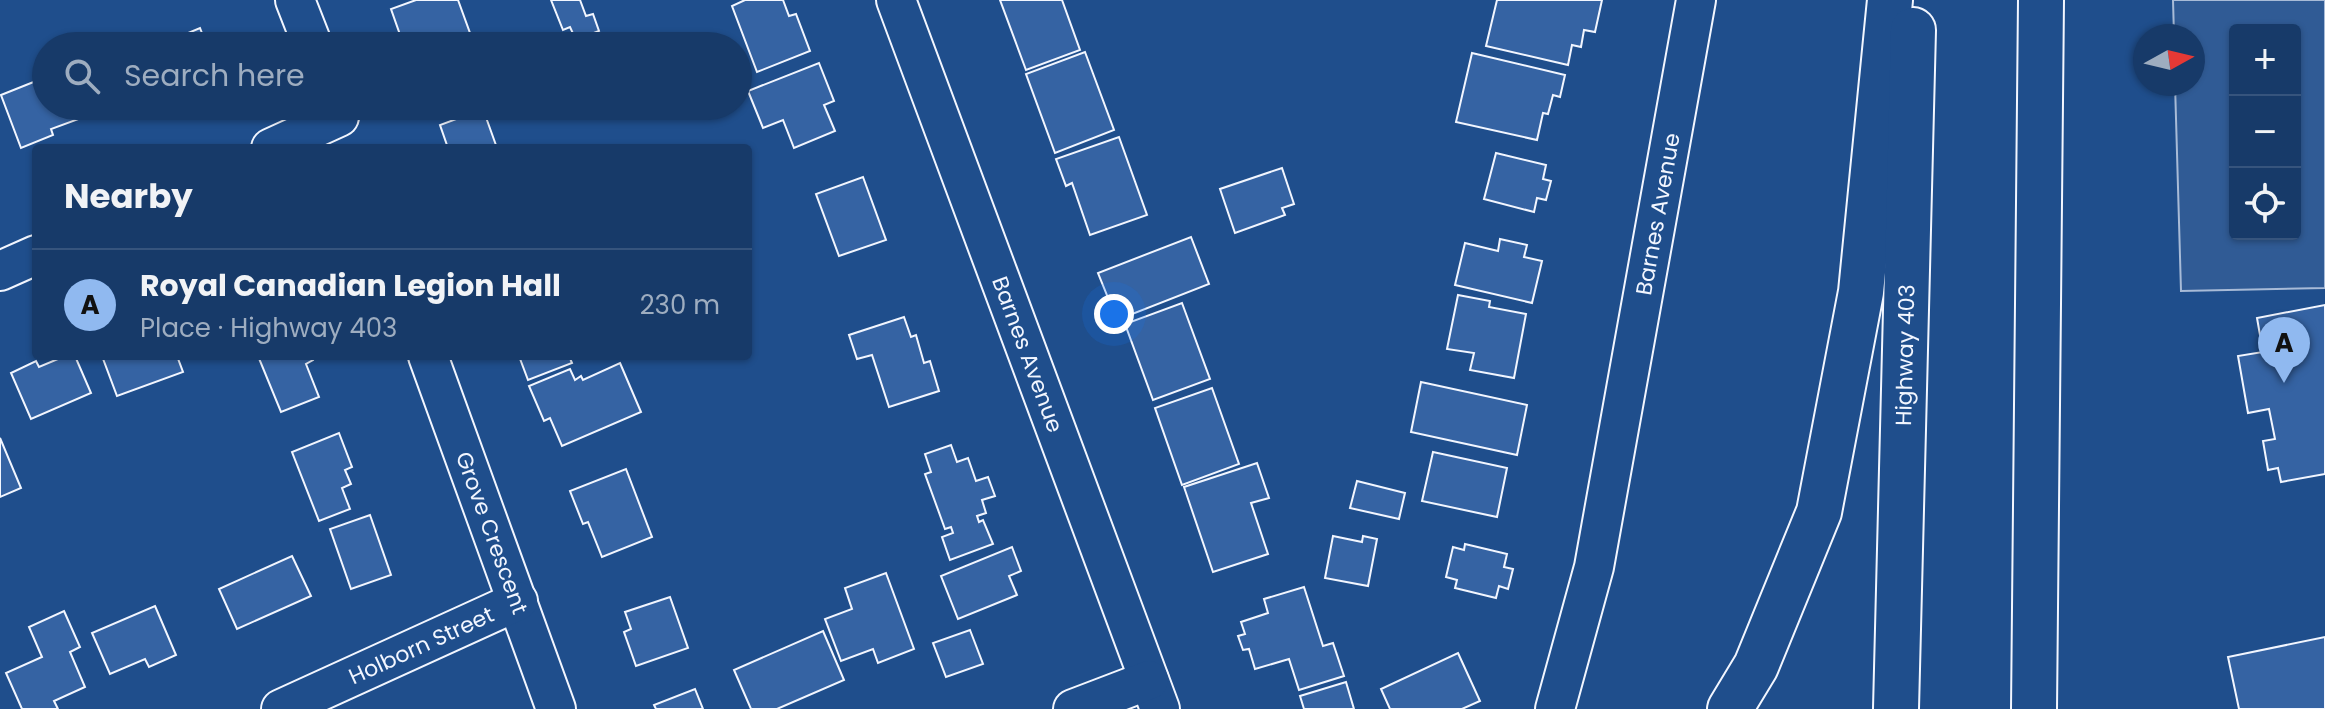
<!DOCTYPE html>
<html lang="en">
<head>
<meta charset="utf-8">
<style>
  :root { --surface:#173a69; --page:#244571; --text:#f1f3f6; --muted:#9eadc0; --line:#36547d; --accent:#90b9f0 }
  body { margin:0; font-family:Poppins,sans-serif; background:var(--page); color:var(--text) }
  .controls { position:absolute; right:24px; top:24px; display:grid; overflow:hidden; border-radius:8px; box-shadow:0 2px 6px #0004 }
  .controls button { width:72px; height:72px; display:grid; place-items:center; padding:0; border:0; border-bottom:2px solid var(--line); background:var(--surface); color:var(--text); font:40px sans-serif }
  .compass { position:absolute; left:2133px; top:24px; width:72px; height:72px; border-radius:50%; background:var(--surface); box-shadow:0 2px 6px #0004; rotate:82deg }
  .you { position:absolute; left:1114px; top:314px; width:28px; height:28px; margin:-20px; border:6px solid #fff; border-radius:50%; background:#1a73e8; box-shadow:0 0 0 12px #1a73e833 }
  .badge { display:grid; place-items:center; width:52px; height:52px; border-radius:50%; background:var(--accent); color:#111; font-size:26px; font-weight:700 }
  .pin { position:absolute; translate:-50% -66px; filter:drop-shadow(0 2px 4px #0008) }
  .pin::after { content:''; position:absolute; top:42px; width:28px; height:24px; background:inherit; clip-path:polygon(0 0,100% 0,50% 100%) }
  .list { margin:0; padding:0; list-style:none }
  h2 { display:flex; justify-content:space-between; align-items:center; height:104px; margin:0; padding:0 32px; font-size:34px }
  h2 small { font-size:26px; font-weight:400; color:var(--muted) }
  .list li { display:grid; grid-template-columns:52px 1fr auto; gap:24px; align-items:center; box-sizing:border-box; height:112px; padding:0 32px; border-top:2px solid var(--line) }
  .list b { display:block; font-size:30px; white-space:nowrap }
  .list p { margin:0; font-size:26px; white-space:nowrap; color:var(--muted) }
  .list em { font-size:26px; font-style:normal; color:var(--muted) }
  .icon { flex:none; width:44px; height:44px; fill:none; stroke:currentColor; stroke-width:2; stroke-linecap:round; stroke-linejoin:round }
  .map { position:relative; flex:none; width:2325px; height:709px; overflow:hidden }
  .search { position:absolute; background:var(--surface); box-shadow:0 2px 6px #0004; left:32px; top:32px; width:720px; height:88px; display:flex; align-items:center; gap:20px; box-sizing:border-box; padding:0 28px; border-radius:44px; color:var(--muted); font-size:30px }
  .panel { position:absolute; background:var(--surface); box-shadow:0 2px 6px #0004; left:32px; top:144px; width:720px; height:216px; border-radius:8px }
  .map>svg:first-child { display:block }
  .parking { fill:#305b95; stroke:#a8bbd7; stroke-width:2; fill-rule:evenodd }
  .building { fill:#3563a3; stroke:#f2f6ff; stroke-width:2 }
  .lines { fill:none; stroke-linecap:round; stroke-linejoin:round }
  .minor-casing { stroke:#f2f6ff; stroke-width:42 }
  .highway-casing { stroke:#f2f6ff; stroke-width:48 }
  .minor { stroke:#1f4e8c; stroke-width:38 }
  .highway { stroke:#1f4e8c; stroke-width:44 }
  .labels { text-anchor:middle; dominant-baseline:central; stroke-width:6; stroke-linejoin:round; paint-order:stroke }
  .street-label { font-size:22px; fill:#f2f6ff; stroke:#1f4e8c }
</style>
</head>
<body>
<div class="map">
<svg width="2325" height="709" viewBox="0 0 2325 709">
  <rect width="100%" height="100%" fill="#1f4e8c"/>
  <path class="parking" d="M2173 0H2325V288L2181 291 2175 84H2193V36H2174ZM2235 30H2295V234H2235Z"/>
  <g class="building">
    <polygon points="416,0 458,0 470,33 451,40 453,46 404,46 391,9"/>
    <polygon points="551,0 580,0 586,16 593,14 599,31 576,40 570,27 563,30"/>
    <polygon points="783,0 789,16 796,14 810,51 757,72 732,6 745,0"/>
    <polygon points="1000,0 1062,0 1080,50 1026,70"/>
    <polygon points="1497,0 1602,0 1595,32 1584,30 1581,47 1572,45 1568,65 1486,46"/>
    <polygon points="200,28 207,46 157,46"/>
    <polygon points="1085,52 1114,130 1055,153 1026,74"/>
    <polygon points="1472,53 1565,75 1560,97 1553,95 1548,114 1543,113 1537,140 1456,122"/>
    <polygon points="819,63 834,101 824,105 835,131 794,148 783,120 763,128 748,91"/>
    <polygon points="46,77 46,106 79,106 84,117 51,129 53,135 21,148 1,95"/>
    <polygon points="483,109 497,148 448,148 440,125"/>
    <polygon points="1119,137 1147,215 1090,235 1072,183 1066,186 1056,159"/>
    <polygon points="1496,153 1546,165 1543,179 1551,181 1546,200 1537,198 1534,212 1484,199"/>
    <polygon points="1282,168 1294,204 1282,208 1285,215 1235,233 1220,189"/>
    <polygon points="863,177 886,240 839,256 816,194"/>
    <polygon points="1191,237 1209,284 1117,320 1098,273"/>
    <polygon points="1500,239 1527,245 1524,257 1542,261 1532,303 1455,285 1465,243 1498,251"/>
    <polygon points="1458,295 1490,301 1489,307 1526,314 1514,378 1470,370 1474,353 1447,349"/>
    <polygon points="1182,303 1210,379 1153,400 1125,324"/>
    <polygon points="2325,305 2325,474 2281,482 2278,468 2268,470 2263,441 2275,439 2269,409 2248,413 2238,356 2263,352 2257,318"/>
    <polygon points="904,317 911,337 916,335 924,363 930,361 939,391 889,407 872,355 857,359 849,335"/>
    <polygon points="65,356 75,356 91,393 31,419 11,373 36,361 39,367"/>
    <polygon points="102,356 177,356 183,372 117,396"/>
    <polygon points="258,356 312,356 313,360 306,364 319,397 281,412"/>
    <polygon points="519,356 569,356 572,363 528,380"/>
    <polygon points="620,363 641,412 562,446 550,418 544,421 529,386 570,369 575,380 581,376 583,380"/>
    <polygon points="1421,382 1527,405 1517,455 1411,432"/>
    <polygon points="1212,388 1239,464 1182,485 1155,408"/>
    <polygon points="339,433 352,467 345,470 351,484 342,488 350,509 319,521 292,452"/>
    <polygon points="0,438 21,488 0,497"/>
    <polygon points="951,445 957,462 968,458 976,481 988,477 995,496 982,500 986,513 977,516 979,522 983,520 993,544 950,560 942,537 953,533 951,527 945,529 925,474 931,472 925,454"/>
    <polygon points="1433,452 1507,468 1497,517 1422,501"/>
    <polygon points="1257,463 1269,498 1251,503 1268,554 1213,572 1184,487"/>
    <polygon points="626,469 652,537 602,557 588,522 583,524 570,491"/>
    <polygon points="1357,481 1405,493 1399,519 1350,508"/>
    <polygon points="370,515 391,575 351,589 330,529"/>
    <polygon points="1333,536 1362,542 1363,536 1377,539 1368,586 1325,578"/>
    <polygon points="1465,544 1507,554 1504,567 1513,569 1508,589 1499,586 1496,598 1455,588 1457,580 1446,577 1453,547 1464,550"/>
    <polygon points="1012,547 1021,571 1009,576 1017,595 958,619 941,576"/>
    <polygon points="292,556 311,596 237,629 219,589"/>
    <polygon points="886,573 914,649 878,663 873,649 841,661 825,619 852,609 845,588"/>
    <polygon points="1304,587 1323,646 1333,643 1344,676 1299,690 1289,659 1255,669 1249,649 1243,650 1238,636 1245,634 1241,622 1268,613 1264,599"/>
    <polygon points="670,597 688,648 636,666 624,632 631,629 625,612"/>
    <polygon points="155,606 176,655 149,667 145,659 110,674 92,633"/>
    <polygon points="64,611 80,647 70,652 85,687 54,701 58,709 22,709 6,673 42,657 29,627"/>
    <polygon points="970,630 983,664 946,677 933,643"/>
    <polygon points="823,631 844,680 777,709 751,709 734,670"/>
    <polygon points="2325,637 2325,709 2239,709 2228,657"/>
    <polygon points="1458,653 1480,701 1462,709 1390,709 1381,689"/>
    <polygon points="1346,682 1354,709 1304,709 1300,696"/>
    <polygon points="695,689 703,709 656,709 654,705"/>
  </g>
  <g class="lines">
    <g class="minor-casing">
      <g id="minor">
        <polyline points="295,0 313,46"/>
        <path id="s1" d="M896 0 1160 709"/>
        <polyline points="271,148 339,117"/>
        <polyline points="0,271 36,255"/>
        <path id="s2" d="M428 356 556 709"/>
        <path id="s3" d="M281 709 518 601"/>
        <polyline points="1073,709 1149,680"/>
        <path id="s4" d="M1555 709 1594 567 1696 0"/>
      </g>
    </g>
    <g class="highway-casing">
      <g id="highway">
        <polyline points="1730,709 1756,666 1819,512 1861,292 1890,0"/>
        <path id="s5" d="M1896 709 1913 30"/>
        <polyline points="2034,709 2041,0"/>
      </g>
    </g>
    <use href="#minor" class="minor"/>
    <use href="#highway" class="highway"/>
  </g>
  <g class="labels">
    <g class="street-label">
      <text stroke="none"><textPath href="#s4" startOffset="506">Barnes Avenue</textPath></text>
      <text stroke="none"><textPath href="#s5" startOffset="354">Highway 403</textPath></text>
      <text stroke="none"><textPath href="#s1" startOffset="378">Barnes Avenue</textPath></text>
      <text stroke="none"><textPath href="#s2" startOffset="188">Grove Crescent</textPath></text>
      <text stroke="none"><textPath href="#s3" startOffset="154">Holborn Street</textPath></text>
    </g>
  </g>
</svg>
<div class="controls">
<button>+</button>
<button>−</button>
<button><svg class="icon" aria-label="locate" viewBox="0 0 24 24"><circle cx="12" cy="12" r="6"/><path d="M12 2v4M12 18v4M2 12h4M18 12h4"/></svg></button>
</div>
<svg class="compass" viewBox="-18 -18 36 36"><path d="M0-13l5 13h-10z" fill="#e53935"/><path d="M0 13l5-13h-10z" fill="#9eadc0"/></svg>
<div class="you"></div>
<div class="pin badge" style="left:2284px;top:383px">A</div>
<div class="search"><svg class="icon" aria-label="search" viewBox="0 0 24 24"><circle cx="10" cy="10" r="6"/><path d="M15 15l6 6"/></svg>Search here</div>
<section class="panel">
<h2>Nearby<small></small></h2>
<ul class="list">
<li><span class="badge">A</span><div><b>Royal Canadian Legion Hall</b><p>Place · Highway 403</p></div><em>230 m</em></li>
</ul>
</section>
</div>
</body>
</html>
